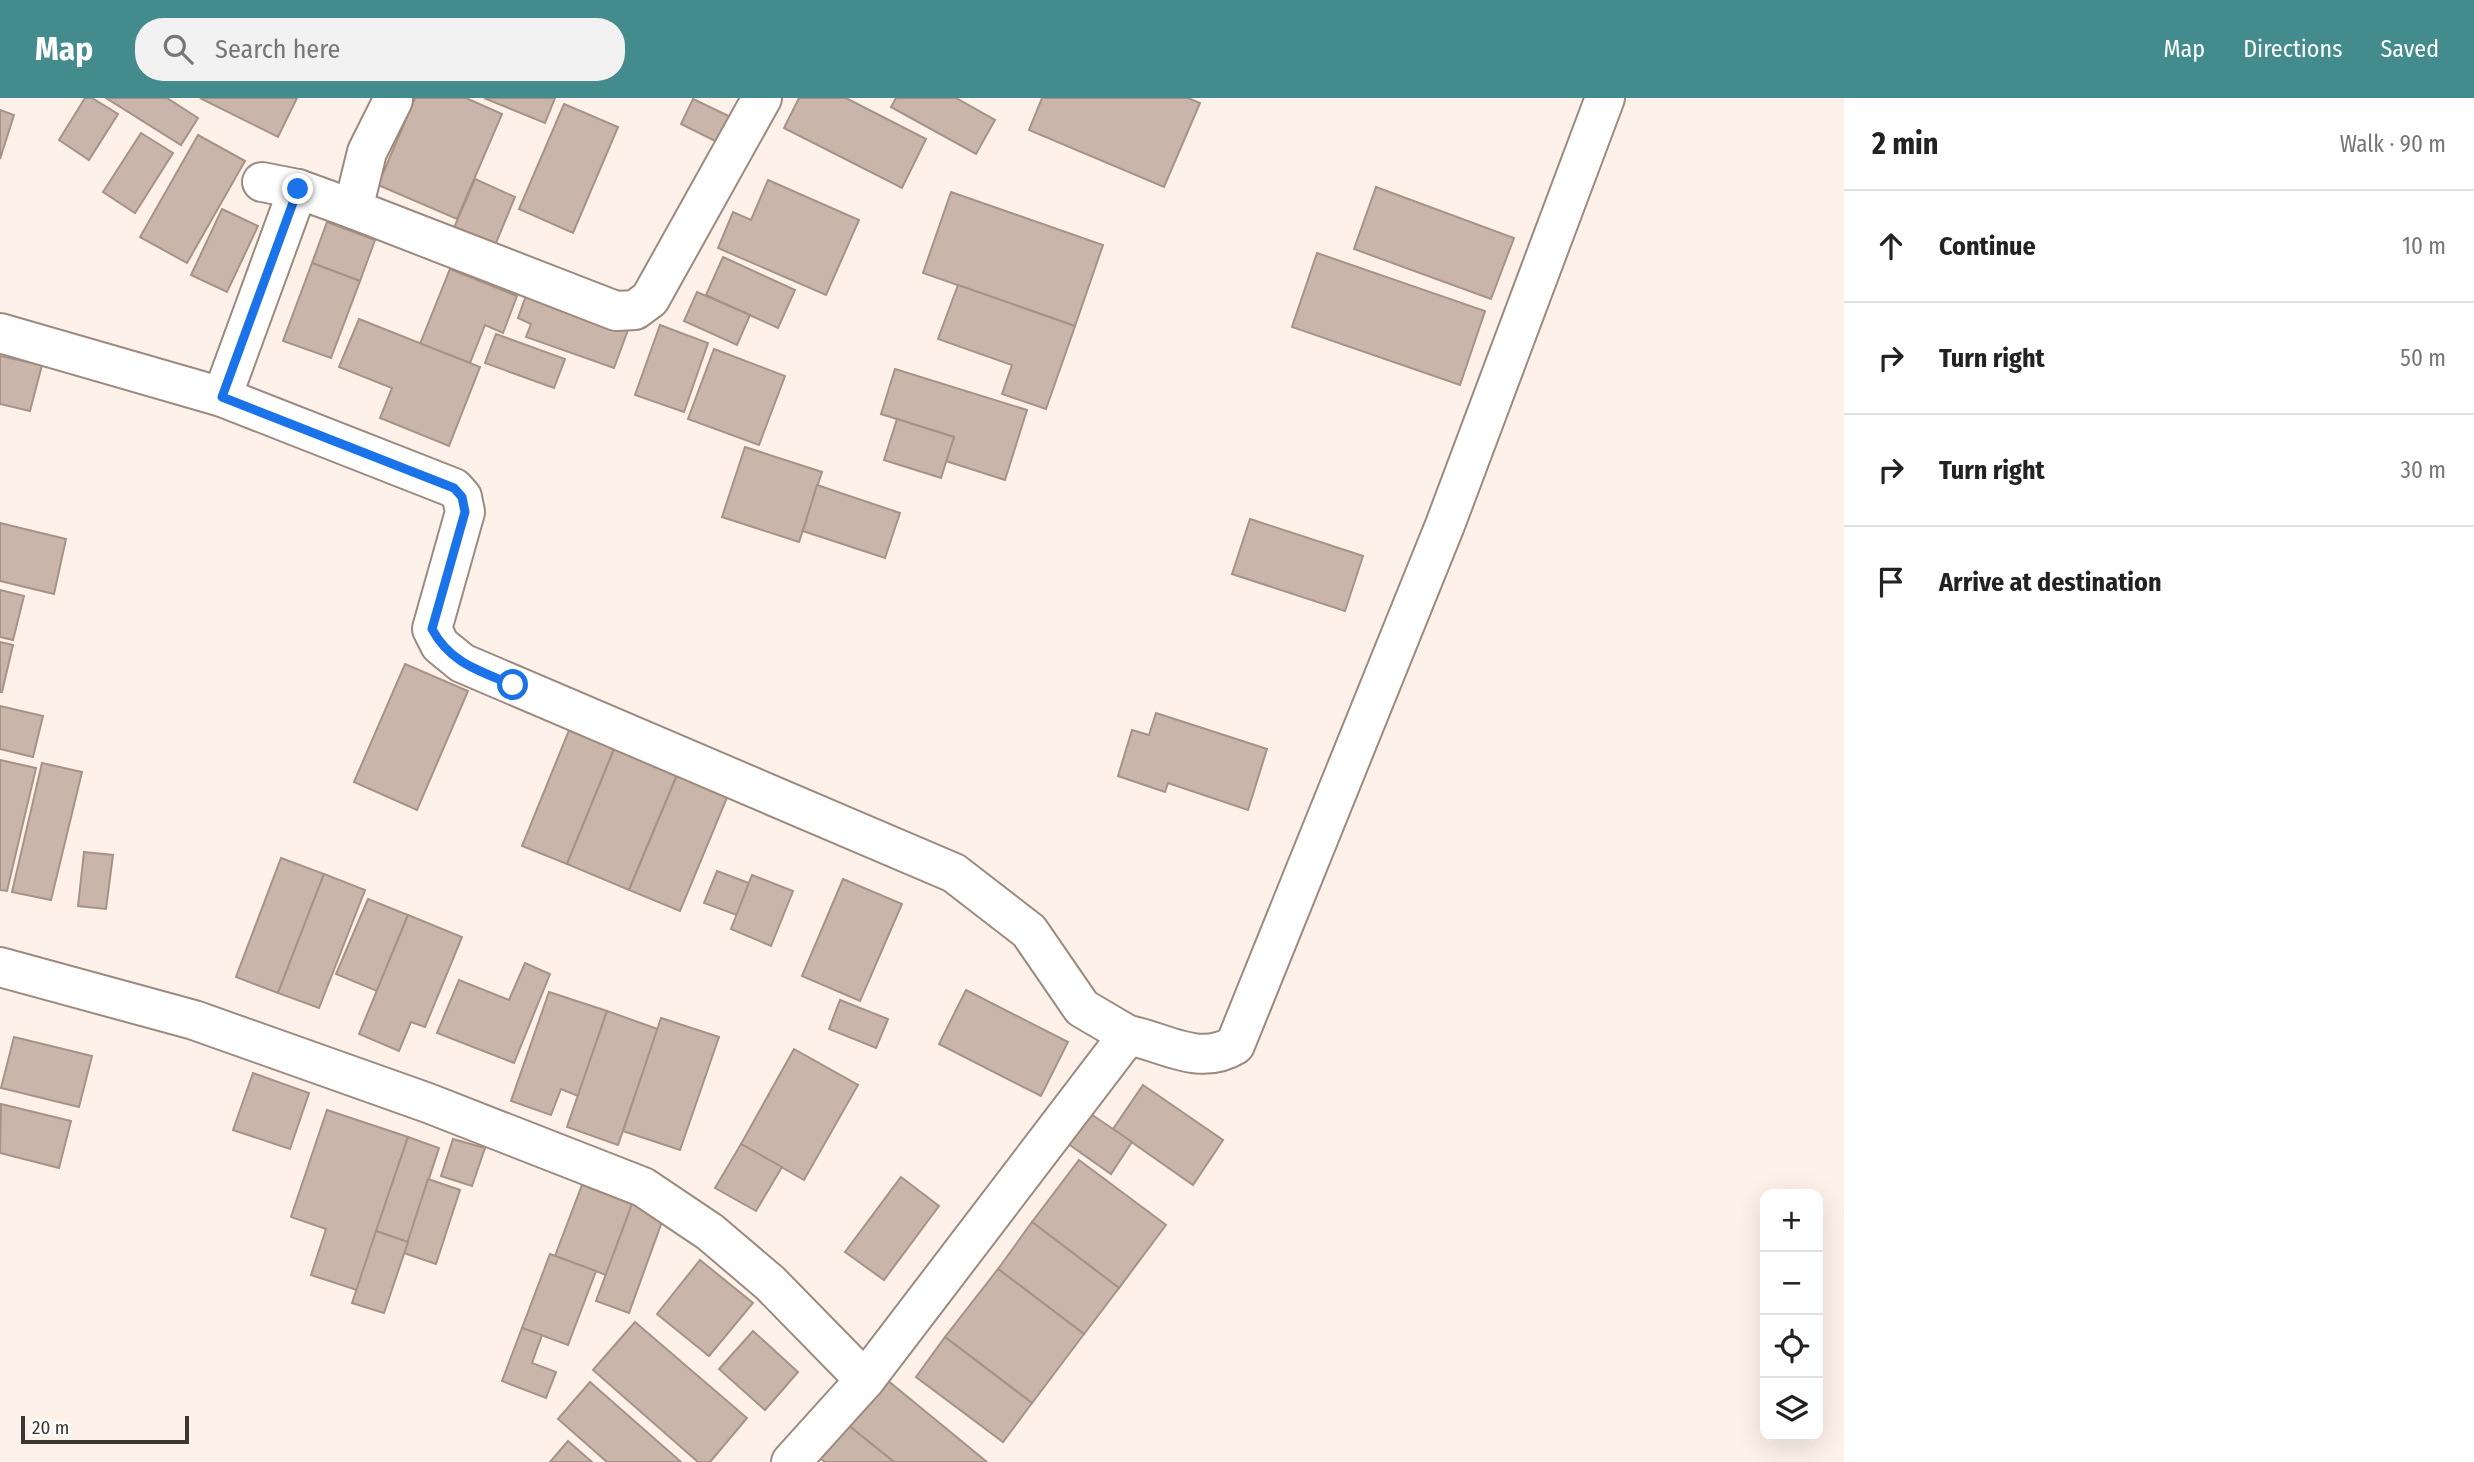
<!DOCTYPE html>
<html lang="en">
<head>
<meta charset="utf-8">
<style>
  :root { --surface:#fff; --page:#f2f2f2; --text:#222; --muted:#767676; --line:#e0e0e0; --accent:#438b8c }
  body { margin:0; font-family:"Fira Sans Condensed",sans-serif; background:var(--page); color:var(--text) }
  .controls { position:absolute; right:21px; bottom:21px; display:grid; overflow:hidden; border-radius:14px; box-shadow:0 7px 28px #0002 }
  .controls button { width:63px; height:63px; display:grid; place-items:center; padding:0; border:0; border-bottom:2px solid var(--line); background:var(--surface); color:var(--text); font:35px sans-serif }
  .scale { position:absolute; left:21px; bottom:18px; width:168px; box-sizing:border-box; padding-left:7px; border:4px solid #3d3530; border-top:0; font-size:19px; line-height:24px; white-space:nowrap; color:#3d3530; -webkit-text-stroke:5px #fff; paint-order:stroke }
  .stop { position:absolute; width:21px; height:21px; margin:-16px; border:5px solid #1a73e8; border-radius:50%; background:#fff }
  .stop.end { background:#1a73e8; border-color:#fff; box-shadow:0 2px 7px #0008 }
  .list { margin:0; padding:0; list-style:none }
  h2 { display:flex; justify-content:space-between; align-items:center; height:91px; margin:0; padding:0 28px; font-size:30px }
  h2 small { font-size:23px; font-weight:400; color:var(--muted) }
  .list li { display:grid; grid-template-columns:46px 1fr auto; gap:21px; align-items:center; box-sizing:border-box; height:112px; padding:0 28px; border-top:2px solid var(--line) }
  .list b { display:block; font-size:26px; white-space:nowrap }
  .list em { font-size:23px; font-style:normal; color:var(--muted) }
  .icon { flex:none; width:38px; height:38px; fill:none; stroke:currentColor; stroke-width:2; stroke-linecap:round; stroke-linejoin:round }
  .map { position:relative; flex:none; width:1844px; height:1364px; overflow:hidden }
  header { display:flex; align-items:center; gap:42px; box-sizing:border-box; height:98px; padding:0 35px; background:var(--accent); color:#fff }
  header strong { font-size:33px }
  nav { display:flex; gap:38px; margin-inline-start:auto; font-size:24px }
  .search { width:490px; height:63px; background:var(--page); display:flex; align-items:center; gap:18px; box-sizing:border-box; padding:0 24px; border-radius:28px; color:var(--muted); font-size:26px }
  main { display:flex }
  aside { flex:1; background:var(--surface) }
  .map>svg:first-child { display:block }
  .building { fill:#c9b5aa; stroke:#a69287; stroke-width:2 }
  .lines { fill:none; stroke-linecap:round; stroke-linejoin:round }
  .street-casing { stroke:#9d8a7f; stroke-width:42 }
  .street { stroke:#fff; stroke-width:38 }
  .route { stroke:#1a73e8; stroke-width:9 }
</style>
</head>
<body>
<header>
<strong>Map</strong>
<div class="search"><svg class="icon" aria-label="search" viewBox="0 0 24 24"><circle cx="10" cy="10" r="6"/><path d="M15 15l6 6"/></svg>Search here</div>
<nav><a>Map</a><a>Directions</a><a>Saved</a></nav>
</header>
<main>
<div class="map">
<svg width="1844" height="1364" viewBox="0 0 1844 1364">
  <rect width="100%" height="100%" fill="#fdf1e9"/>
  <g class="building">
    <polygon points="85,0 92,0 118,16 89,62 59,42"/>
    <polygon points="106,0 167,0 198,20 181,47"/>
    <polygon points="200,0 297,0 278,39"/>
    <polygon points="415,0 466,0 502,16 457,121 378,87"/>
    <polygon points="484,0 555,0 545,25"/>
    <polygon points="799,0 846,0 926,41 902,90 784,30"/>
    <polygon points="896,0 956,0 995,22 976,56 891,9"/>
    <polygon points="1042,0 1188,0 1200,5 1164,89 1029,32"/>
    <polygon points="693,1 735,21 723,47 681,26"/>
    <polygon points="564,6 618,29 573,135 519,111"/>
    <polygon points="0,12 14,17 0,61"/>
    <polygon points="141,35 173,55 135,115 103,94"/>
    <polygon points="198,37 245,63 187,165 140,139"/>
    <polygon points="475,81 515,99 491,157 450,139"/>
    <polygon points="768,82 859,122 826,197 718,150 733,114 751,122"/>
    <polygon points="1376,89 1514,140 1491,201 1354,151"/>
    <polygon points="951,94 1103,147 1075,228 923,175"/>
    <polygon points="222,111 258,128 227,194 191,177"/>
    <polygon points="327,124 375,142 360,183 312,165"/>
    <polygon points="1317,155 1485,213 1460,287 1292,229"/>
    <polygon points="723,159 795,192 778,230 706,197"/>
    <polygon points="312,165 360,183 331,260 283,243"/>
    <polygon points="450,171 517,198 503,235 485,227 470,265 420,246"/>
    <polygon points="958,187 1075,228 1046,311 1002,296 1012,267 938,241"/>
    <polygon points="528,192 629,229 614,270 526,239 531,226 518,220"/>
    <polygon points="697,194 750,217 737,247 684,223"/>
    <polygon points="359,221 480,269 449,348 380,320 392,290 339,269"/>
    <polygon points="660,227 708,245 684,314 635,297"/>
    <polygon points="496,236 565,261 554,290 485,265"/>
    <polygon points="714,251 785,278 759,347 688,321"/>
    <polygon points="0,258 42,267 30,313 0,306"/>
    <polygon points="895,271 1027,312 1005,382 946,363 954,339 881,316"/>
    <polygon points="897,321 954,339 941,380 884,362"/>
    <polygon points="745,349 822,374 799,444 722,419"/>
    <polygon points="817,387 900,415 885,460 803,433"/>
    <polygon points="1250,421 1363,458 1345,513 1232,476"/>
    <polygon points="0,425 66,441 54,496 0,483"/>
    <polygon points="0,492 24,498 13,542 0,539"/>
    <polygon points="0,544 13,547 2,594 0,594"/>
    <polygon points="405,566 468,593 417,712 354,684"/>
    <polygon points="0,608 43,618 33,659 0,651"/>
    <polygon points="1156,615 1267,651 1248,712 1168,685 1165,694 1118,678 1132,632 1149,637"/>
    <polygon points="574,620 619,639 567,766 522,748"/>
    <polygon points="619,639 682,665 629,792 567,766"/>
    <polygon points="0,662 36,670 7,793 0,792"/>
    <polygon points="42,665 82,674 51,802 12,794"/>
    <polygon points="682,665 733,685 680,813 629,792"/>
    <polygon points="84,754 113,757 106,811 78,808"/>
    <polygon points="281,760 324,776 278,895 236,879"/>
    <polygon points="717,773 749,785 737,817 704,805"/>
    <polygon points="324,776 365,792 319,910 278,895"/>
    <polygon points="752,777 793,793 771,848 731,831"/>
    <polygon points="843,781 902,806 860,903 802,878"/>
    <polygon points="368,801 408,817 377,893 336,876"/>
    <polygon points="408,817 462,839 425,929 411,924 399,953 359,936"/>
    <polygon points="525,865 550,876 514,965 437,935 459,882 509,902"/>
    <polygon points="966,892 1068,944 1041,998 939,946"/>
    <polygon points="549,894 607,913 578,998 561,991 551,1017 511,1003"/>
    <polygon points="840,902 888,921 876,950 829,931"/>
    <polygon points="607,913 658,931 618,1047 567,1029"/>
    <polygon points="661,920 719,939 680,1052 623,1033"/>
    <polygon points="14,939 92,958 79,1009 1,990"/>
    <polygon points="794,951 858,987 804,1082 741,1046"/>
    <polygon points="253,975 309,995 290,1051 233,1032"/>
    <polygon points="1143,987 1223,1042 1193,1087 1113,1031"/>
    <polygon points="1,1006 71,1023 59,1070 0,1055"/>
    <polygon points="327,1012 408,1039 357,1192 311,1177 326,1131 291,1119"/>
    <polygon points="1088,1014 1132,1044 1111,1076 1067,1045"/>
    <polygon points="408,1039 439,1050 408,1144 376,1133"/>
    <polygon points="453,1041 485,1050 472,1088 441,1078"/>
    <polygon points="741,1046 782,1069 756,1113 715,1090"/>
    <polygon points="1079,1062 1166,1127 1119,1190 1032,1124"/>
    <polygon points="901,1079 939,1108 884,1182 845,1154"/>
    <polygon points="428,1081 460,1092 436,1166 404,1155"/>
    <polygon points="582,1087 632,1106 606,1177 555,1158"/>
    <polygon points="632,1106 664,1118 629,1215 596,1203"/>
    <polygon points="1032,1124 1119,1190 1084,1236 998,1171"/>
    <polygon points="376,1133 408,1144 384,1215 352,1205"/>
    <polygon points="550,1156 596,1173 568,1247 522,1230"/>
    <polygon points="700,1162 753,1205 709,1258 657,1216"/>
    <polygon points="998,1171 1084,1236 1032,1305 945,1239"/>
    <polygon points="635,1224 747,1320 710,1364 698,1364 593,1272"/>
    <polygon points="522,1230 542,1237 532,1265 556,1274 546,1300 502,1283"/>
    <polygon points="753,1233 798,1274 765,1312 719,1271"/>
    <polygon points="945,1239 1032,1305 1003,1344 916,1279"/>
    <polygon points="881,1277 987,1364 894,1364 843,1323"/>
    <polygon points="590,1284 681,1364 607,1364 558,1321"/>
    <polygon points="843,1323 894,1364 825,1364 816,1357"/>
    <polygon points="568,1343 592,1364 550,1364"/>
  </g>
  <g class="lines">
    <g class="street-casing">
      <g id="street">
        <polyline points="262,84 298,91 353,111 616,213 635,212 650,201 762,0"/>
        <polyline points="353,111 367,54 393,2"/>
        <polyline points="0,235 222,299 454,390 462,399 465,414 432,531 440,547 462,565 954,775 1029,833 1082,910 1128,937"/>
        <polyline points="222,299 298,91"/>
        <polyline points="0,869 194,922 428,1005 643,1089 710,1134 770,1185 865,1282"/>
        <path d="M791 1364 865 1282 1128 937C1165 944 1199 969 1235 947L1445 427 1605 0"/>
      </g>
    </g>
    <use href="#street" class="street"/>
  </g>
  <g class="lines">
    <path class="route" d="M298 91 222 299 454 390 462 399 465 414 432 531C450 565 480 573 513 587"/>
  </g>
</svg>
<div class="controls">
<button>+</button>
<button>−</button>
<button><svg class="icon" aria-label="locate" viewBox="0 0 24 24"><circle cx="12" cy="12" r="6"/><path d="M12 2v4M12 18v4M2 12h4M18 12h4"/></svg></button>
<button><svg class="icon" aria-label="layers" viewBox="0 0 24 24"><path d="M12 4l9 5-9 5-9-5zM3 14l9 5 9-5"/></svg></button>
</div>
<div class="scale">20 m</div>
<div class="stop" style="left:513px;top:587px"></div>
<div class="stop end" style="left:298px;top:91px"></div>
</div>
<aside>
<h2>2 min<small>Walk · 90 m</small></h2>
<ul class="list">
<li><svg class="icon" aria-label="ahead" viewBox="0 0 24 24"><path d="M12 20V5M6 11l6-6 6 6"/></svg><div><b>Continue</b></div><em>10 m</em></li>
<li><svg class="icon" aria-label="right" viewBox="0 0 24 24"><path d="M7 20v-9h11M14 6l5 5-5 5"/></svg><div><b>Turn right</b></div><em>50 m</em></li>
<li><svg class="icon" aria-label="right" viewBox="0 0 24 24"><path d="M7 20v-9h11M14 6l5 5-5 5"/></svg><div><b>Turn right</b></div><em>30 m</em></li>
<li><svg class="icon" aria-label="arrive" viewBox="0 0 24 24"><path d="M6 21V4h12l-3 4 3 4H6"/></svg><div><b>Arrive at destination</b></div></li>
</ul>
</aside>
</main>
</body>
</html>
